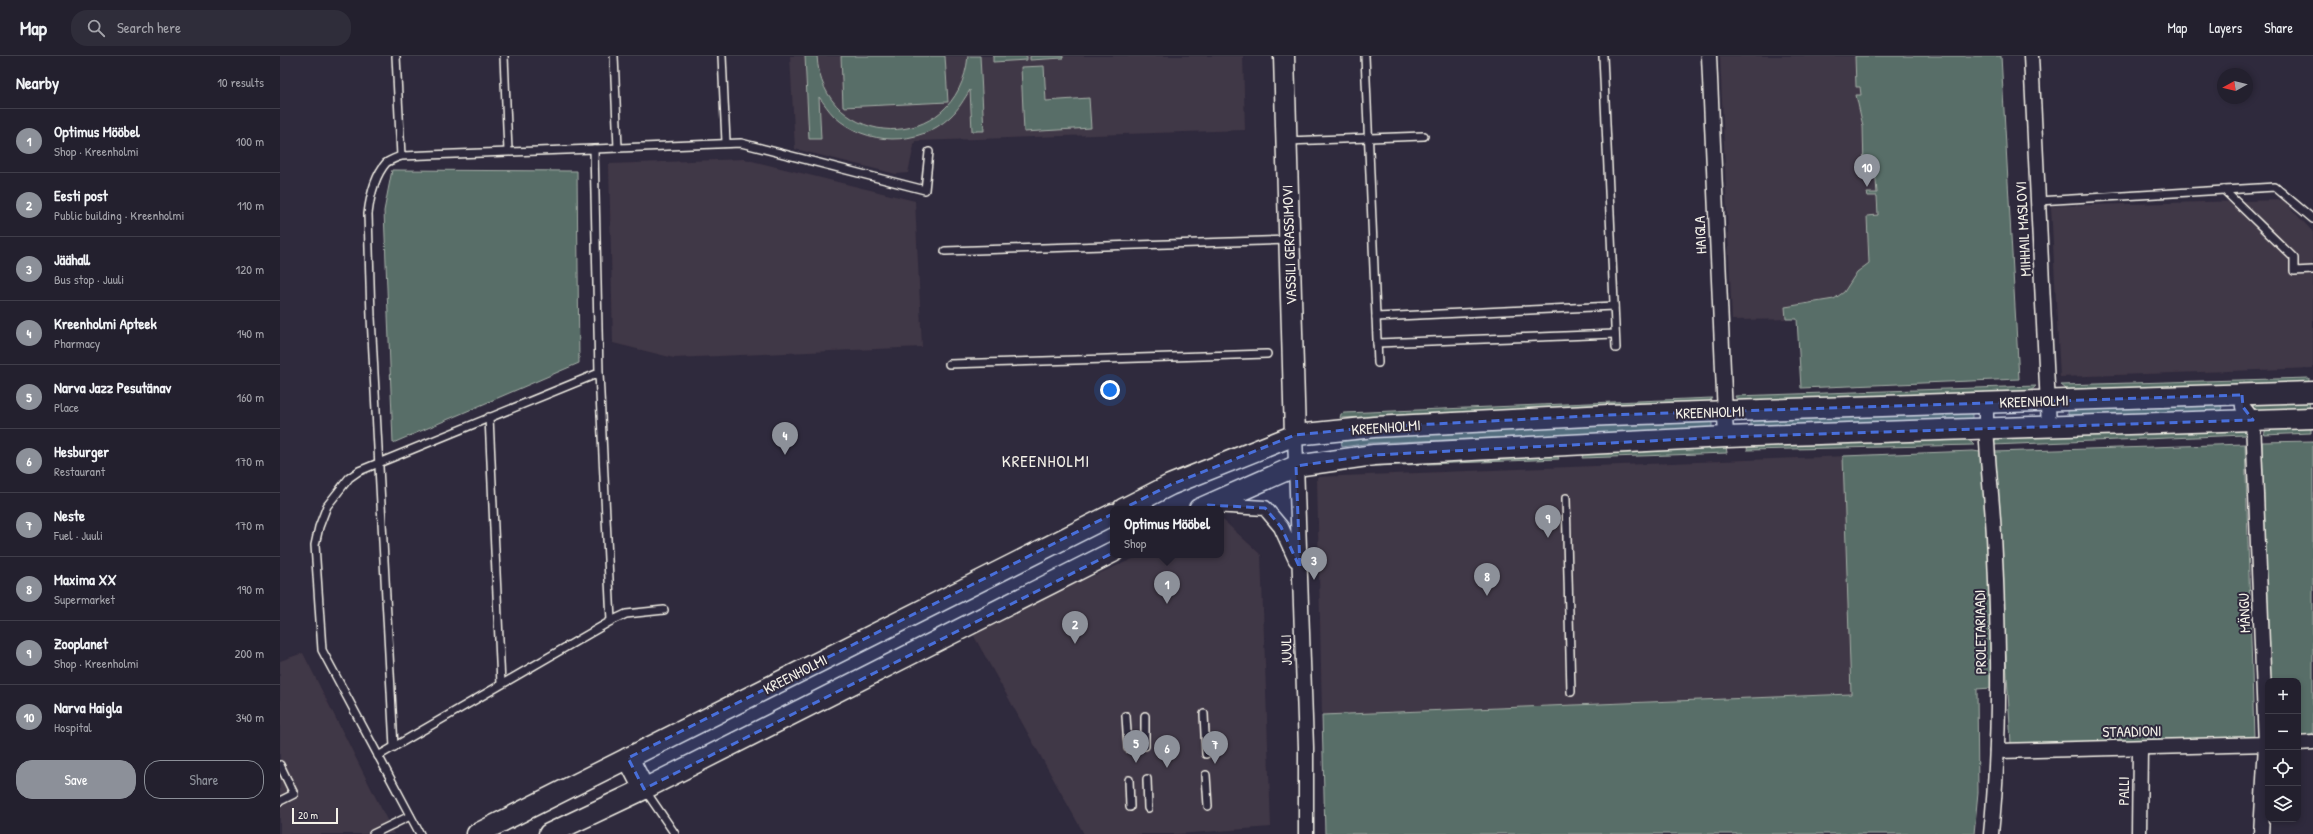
<!DOCTYPE html>
<html lang="en">
<head>
<meta charset="utf-8">
<style>
  :root { --surface:#23202e; --page:#2f2d3a; --text:#f1f3f6; --muted:#a3a3aa; --line:#403e4a; --accent:#8c9099 }
  body { margin:0; font-family:"Patrick Hand",sans-serif; background:var(--page); color:var(--text) }
  .controls { position:absolute; right:12px; bottom:12px; display:grid; overflow:hidden; border-radius:8px; box-shadow:0 2px 6px #0003 }
  .controls button { width:36px; height:36px; display:grid; place-items:center; padding:0; border:0; border-bottom:1px solid var(--line); background:var(--surface); color:var(--text); font:20px sans-serif }
  .compass { position:absolute; left:1937px; top:12px; width:36px; height:36px; border-radius:50%; background:var(--surface); box-shadow:0 2px 6px #0003; rotate:262deg }
  .scale { position:absolute; left:12px; bottom:10px; width:46px; box-sizing:border-box; padding-left:4px; border:2px solid #f4f1e8; border-top:0; font-size:11px; line-height:14px; white-space:nowrap; color:#f4f1e8; -webkit-text-stroke:3px #2f2a3d; paint-order:stroke }
  .you { position:absolute; left:830px; top:334px; width:14px; height:14px; margin:-10px; border:3px solid #fff; border-radius:50%; background:#1a73e8; box-shadow:0 0 0 6px #1a73e833 }
  .badge { display:grid; place-items:center; width:26px; height:26px; border-radius:50%; background:var(--accent); color:#fff; font-size:13px; font-weight:700 }
  .pin { position:absolute; translate:-50% -33px; filter:drop-shadow(0 1px 2px #0008) }
  .pin::after { content:''; position:absolute; top:21px; width:14px; height:12px; background:inherit; clip-path:polygon(0 0,100% 0,50% 100%) }
  .popup { position:absolute; left:830px; top:450px; width:114px; height:52px; box-sizing:border-box; display:grid; place-content:center; border-radius:8px; background:var(--surface); filter:drop-shadow(0 1px 3px #0005); font-size:13px; white-space:nowrap; color:var(--muted) }
  .popup b { font-size:15px; color:var(--text) }
  .popup::after { content:''; position:absolute; left:50%; top:100%; margin-left:-8px; border:8px solid transparent; border-top-color:var(--surface) }
  .list { margin:0; padding:0; list-style:none }
  h2 { display:flex; justify-content:space-between; align-items:center; height:52px; margin:0; padding:0 16px; font-size:17px }
  h2 small { font-size:13px; font-weight:400; color:var(--muted) }
  .list li { display:grid; grid-template-columns:26px 1fr auto; gap:12px; align-items:center; box-sizing:border-box; height:64px; padding:0 16px; border-top:1px solid var(--line) }
  .list b { display:block; font-size:15px; white-space:nowrap }
  .list p { margin:0; font-size:13px; white-space:nowrap; color:var(--muted) }
  .list em { font-size:13px; font-style:normal; color:var(--muted) }
  .actions { display:flex; gap:8px; padding:12px 16px }
  .actions a { flex:1; padding:9px 0; border:1px solid var(--accent); border-radius:16px; text-align:center; font-size:14px; color:var(--accent) }
  .actions .main { background:var(--accent); color:#fff }
  .icon { flex:none; width:22px; height:22px; fill:none; stroke:currentColor; stroke-width:2; stroke-linecap:round; stroke-linejoin:round }
  .map { position:relative; flex:none; width:2033px; height:778px; overflow:hidden }
  header { display:flex; align-items:center; gap:24px; box-sizing:border-box; height:56px; padding:0 20px; background:var(--surface); border-bottom:1px solid var(--line) }
  header strong { font-size:19px }
  nav { display:flex; gap:22px; margin-inline-start:auto; font-size:14px }
  .search { width:280px; height:36px; background:var(--page); display:flex; align-items:center; gap:10px; box-sizing:border-box; padding:0 14px; border-radius:16px; color:var(--muted); font-size:15px }
  main { display:flex }
  aside { flex:1; background:var(--surface) }
  .map>svg:first-child { display:block }
  .built { fill:#413746 }
  .green { fill:#586e68; stroke:#a6b0a8 }
  .lines { fill:none; stroke-linecap:round; stroke-linejoin:round }
  .lane-casing { stroke:#f4f1e8; stroke-width:10 }
  .street-casing { stroke:#f4f1e8; stroke-width:17 }
  .secondary-casing { stroke:#f4f1e8; stroke-width:23 }
  .lane { stroke:#2f2a3d; stroke-width:7 }
  .street { stroke:#2f2a3d; stroke-width:14 }
  .secondary { stroke:#2f2a3d; stroke-width:20 }
  .marked { fill:#486fdb; fill-opacity:0.2; stroke:#486fdb; stroke-width:3; stroke-dasharray:8 5; stroke-linejoin:round }
  .labels { text-anchor:middle; dominant-baseline:central; stroke-width:4; stroke-linejoin:round; paint-order:stroke }
  .street-label { font-size:15px; fill:#f4f1e8; stroke:#2f2a3d }
  .quarter-label { font-size:17px; letter-spacing:1px; fill:#f4f1e8; stroke:#2f2a3d }
</style>
</head>
<body>
<header>
<strong>Map</strong>
<div class="search"><svg class="icon" aria-label="search" viewBox="0 0 24 24"><circle cx="10" cy="10" r="6"/><path d="M15 15l6 6"/></svg>Search here</div>
<nav><a>Map</a><a>Layers</a><a>Share</a></nav>
</header>
<main>
<aside>
<h2>Nearby<small>10 results</small></h2>
<ul class="list">
<li><span class="badge">1</span><div><b>Optimus Mööbel</b><p>Shop · Kreenholmi</p></div><em>100 m</em></li>
<li><span class="badge">2</span><div><b>Eesti post</b><p>Public building · Kreenholmi</p></div><em>110 m</em></li>
<li><span class="badge">3</span><div><b>Jäähall</b><p>Bus stop · Juuli</p></div><em>120 m</em></li>
<li><span class="badge">4</span><div><b>Kreenholmi Apteek</b><p>Pharmacy</p></div><em>140 m</em></li>
<li><span class="badge">5</span><div><b>Narva Jazz Pesutänav</b><p>Place</p></div><em>160 m</em></li>
<li><span class="badge">6</span><div><b>Hesburger</b><p>Restaurant</p></div><em>170 m</em></li>
<li><span class="badge">7</span><div><b>Neste</b><p>Fuel · Juuli</p></div><em>170 m</em></li>
<li><span class="badge">8</span><div><b>Maxima XX</b><p>Supermarket</p></div><em>190 m</em></li>
<li><span class="badge">9</span><div><b>Zooplanet</b><p>Shop · Kreenholmi</p></div><em>200 m</em></li>
<li><span class="badge">10</span><div><b>Narva Haigla</b><p>Hospital</p></div><em>340 m</em></li>
</ul>
<div class="actions"><a class="main">Save</a><a>Share</a></div>
</aside>
<div class="map">
<svg width="2033" height="778" viewBox="0 0 2033 778">
  <rect width="100%" height="100%" fill="#2f2a3d"/>
  <filter id="ink" filterUnits="userSpaceOnUse"><feTurbulence type="fractalNoise" baseFrequency=".025" numOctaves="2"/><feDisplacementMap in="SourceGraphic" scale="8" xChannelSelector="R" yChannelSelector="G"/><feConvolveMatrix kernelMatrix="1 2 1 2 8 2 1 2 1" color-interpolation-filters="sRGB"/></filter>
  <g filter="url(#ink)">
    <g class="built">
      <polygon points="510,0 963,0 965,74 635,85 628,117 616,118 515,93"/>
      <polygon points="1440,0 1721,0 1739,323 1521,332 1517,263 1452,264"/>
      <polygon points="464,103 635,145 642,291 394,302 333,287 329,108"/>
      <polygon points="2003,144 2033,176 2033,312 1780,321 1771,150"/>
      <polygon points="1693,395 1697,633 1042,659 1037,421"/>
      <polygon points="943,464 981,499 991,771 898,778 804,778 690,573 862,499 941,499 941,465"/>
      <polygon points="23,597 114,778 0,778 0,605"/>
    </g>
    <g class="green">
      <path d="M525 0H537C542 95 678 101 688 0H700L704 75H692L690 34C684 43 679 53 670 61 638 91 586 90 554 60 548 54 544 47 539 41L541 83H529Z"/>
      <polygon points="561,0 665,0 668,46 563,51"/>
      <polygon points="713,0 747,0 747,4 713,6"/>
      <polygon points="750,0 783,0 783,2 750,4"/>
      <polygon points="1575,0 1721,0 1739,323 1521,332 1517,263 1506,263 1505,251 1554,243 1564,236 1577,216 1589,207 1587,160 1598,159 1597,140 1588,140 1587,137 1597,137 1595,113 1584,114 1583,70 1576,39 1581,39 1580,31 1576,31"/>
      <polygon points="764,10 766,45 809,42 811,72 744,76 741,11"/>
      <polygon points="112,114 297,115 299,307 113,387 104,155"/>
      <polygon points="2029,322 2029,328 1790,336 1781,329"/>
      <polygon points="1756,330 1746,339 1458,346 1455,340"/>
      <polygon points="1432,342 1427,348 1420,349 1060,362 1061,358 1064,357"/>
      <polygon points="2029,345 2030,354 1975,356 1972,353 1974,348"/>
      <polygon points="1939,349 1942,351 1940,356 1790,360 1788,358 1788,355 1791,353"/>
      <polygon points="1692,356 1692,365 1470,372 1470,361"/>
      <polygon points="1432,366 1432,373 1091,387 1062,391 1061,383 1089,377"/>
      <polygon points="2031,369 2031,377 1984,379 1986,373"/>
      <polygon points="1965,373 1965,379 1712,389 1716,381"/>
      <polygon points="1685,382 1695,389 1467,394 1468,388"/>
      <polygon points="2033,385 2033,678 2018,679 2018,625 1990,625 1982,386"/>
      <polygon points="1965,388 1974,682 1731,688 1714,396"/>
      <polygon points="1446,390 1447,397 1302,402 1304,395"/>
      <polygon points="1693,395 1700,396 1707,450 1711,632 1697,633 1698,736 1694,778 1045,778 1042,659 1571,638 1563,400"/>
      <polygon points="1277,399 1279,403 1069,411 1145,401"/>
    </g>
    <g class="lines">
      <g class="lane-casing">
        <g id="lane">
          <polyline points="116,0 121,100"/>
          <polyline points="224,0 228,95"/>
          <polyline points="334,0 338,92"/>
          <polyline points="442,0 446,86"/>
          <polyline points="1085,0 1098,307"/>
          <polyline points="1323,0 1336,292"/>
          <polyline points="1007,85 1144,80"/>
          <polyline points="314,93 461,87 645,134 649,96"/>
          <polyline points="1944,134 2014,202 2014,215 2033,214"/>
          <polyline points="1758,145 1995,131 2033,163"/>
          <polyline points="665,195 1009,184"/>
          <polyline points="1096,261 1334,250"/>
          <polyline points="1097,287 1335,278"/>
          <polyline points="669,308 987,298"/>
          <polyline points="209,361 221,628"/>
          <polyline points="1286,442 1291,636"/>
          <polyline points="924,658 926,698"/>
          <polyline points="846,660 848,692"/>
          <polyline points="865,660 865,690"/>
          <path d="M114 691 91 261 88 158C90 141 94 121 106 107 110 104 116 102 121 100L314 93 319 317 331 565"/>
          <polyline points="98,700 331,565 346,558 384,554"/>
          <polyline points="0,709 14,738 0,745"/>
          <polyline points="926,719 928,750"/>
          <polyline points="867,723 868,752"/>
          <polyline points="849,724 850,751"/>
          <polyline points="365,734 395,778"/>
          <polyline points="93,778 130,760"/>
          <polyline points="140,778 42,594 35,489 39,471 47,450 69,422 79,415 319,317"/>
        </g>
      </g>
      <g class="street-casing">
        <g id="street">
          <polyline points="1429,0 1446,381"/>
          <polyline points="1751,0 1769,371"/>
          <polyline points="1962,339 1963,351 1973,364 1986,688 1981,778"/>
          <path d="M1706 347C1705 392 1712 436 1714 480 1719 579 1721 679 1711 778"/>
          <polyline points="1015,379 1026,691 1026,778"/>
          <polyline points="933,449 985,452 1001,471 1016,504"/>
          <polyline points="2018,687 2033,686"/>
          <polyline points="1717,695 1988,688"/>
          <polyline points="1859,778 1860,692"/>
        </g>
      </g>
      <g class="secondary-casing">
        <g id="secondary">
          <polyline points="1004,0 1015,379"/>
          <polyline points="843,453 890,429 1015,379 1094,371 1328,359 2033,336"/>
          <polyline points="919,453 1016,410 1094,399 1446,381 2033,362"/>
          <polyline points="348,702 364,733"/>
          <polyline points="197,778 833,458"/>
          <polyline points="269,778 364,733 833,496"/>
        </g>
      </g>
      <use href="#lane" class="lane"/>
      <use href="#street" class="street"/>
      <use href="#secondary" class="secondary"/>
    </g>
  </g>
  <path class="marked" d="M1962 339 1963 351 1973 364 1446 381 1094 399 1016 410 1020 512 1001 471 985 452 928 449 364 733 348 702 890 429 1015 379 1094 371 1328 359Z"/>
  <g class="labels">
    <g class="street-label">
      <text transform="translate(1743 173) rotate(-93)">MIHHAIL MASLOVI</text>
      <text transform="translate(1420 179) rotate(-93)">HAIGLA</text>
      <text transform="translate(1009 189) rotate(-92)">VASSILI GERASSIMOVI</text>
      <text transform="translate(1754 345) rotate(-2)">KREENHOLMI</text>
      <text transform="translate(1430 356) rotate(-2)">KREENHOLMI</text>
      <text transform="translate(1106 371) rotate(-4)">KREENHOLMI</text>
      <text transform="translate(1964 557) rotate(-92)">MÄNGU</text>
      <text transform="translate(1700 576) rotate(-91)">PROLETARIAADI</text>
      <text transform="translate(1006 594) rotate(-92)">JUULI</text>
      <text transform="translate(515 618) rotate(-27)">KREENHOLMI</text>
      <text transform="translate(1852 675) rotate(-1)">STAADIONI</text>
      <text transform="translate(1843 735) rotate(-90)">PALLI</text>
    </g>
    <g class="quarter-label">
      <text x="766" y="404">KREENHOLMI</text>
    </g>
  </g>
</svg>
<div class="controls">
<button>+</button>
<button>−</button>
<button><svg class="icon" aria-label="locate" viewBox="0 0 24 24"><circle cx="12" cy="12" r="6"/><path d="M12 2v4M12 18v4M2 12h4M18 12h4"/></svg></button>
<button><svg class="icon" aria-label="layers" viewBox="0 0 24 24"><path d="M12 4l9 5-9 5-9-5zM3 14l9 5 9-5"/></svg></button>
</div>
<svg class="compass" viewBox="-18 -18 36 36"><path d="M0-13l5 13h-10z" fill="#e53935"/><path d="M0 13l5-13h-10z" fill="#a3a3aa"/></svg>
<div class="scale">20 m</div>
<div class="you"></div>
<div class="pin badge" style="left:887px;top:548px">1</div>
<div class="popup"><b>Optimus Mööbel</b>Shop</div>
<div class="pin badge" style="left:795px;top:588px">2</div>
<div class="pin badge" style="left:1034px;top:524px">3</div>
<div class="pin badge" style="left:505px;top:399px">4</div>
<div class="pin badge" style="left:856px;top:707px">5</div>
<div class="pin badge" style="left:887px;top:712px">6</div>
<div class="pin badge" style="left:935px;top:708px">7</div>
<div class="pin badge" style="left:1207px;top:540px">8</div>
<div class="pin badge" style="left:1268px;top:482px">9</div>
<div class="pin badge" style="left:1587px;top:131px">10</div>
</div>
</main>
</body>
</html>
